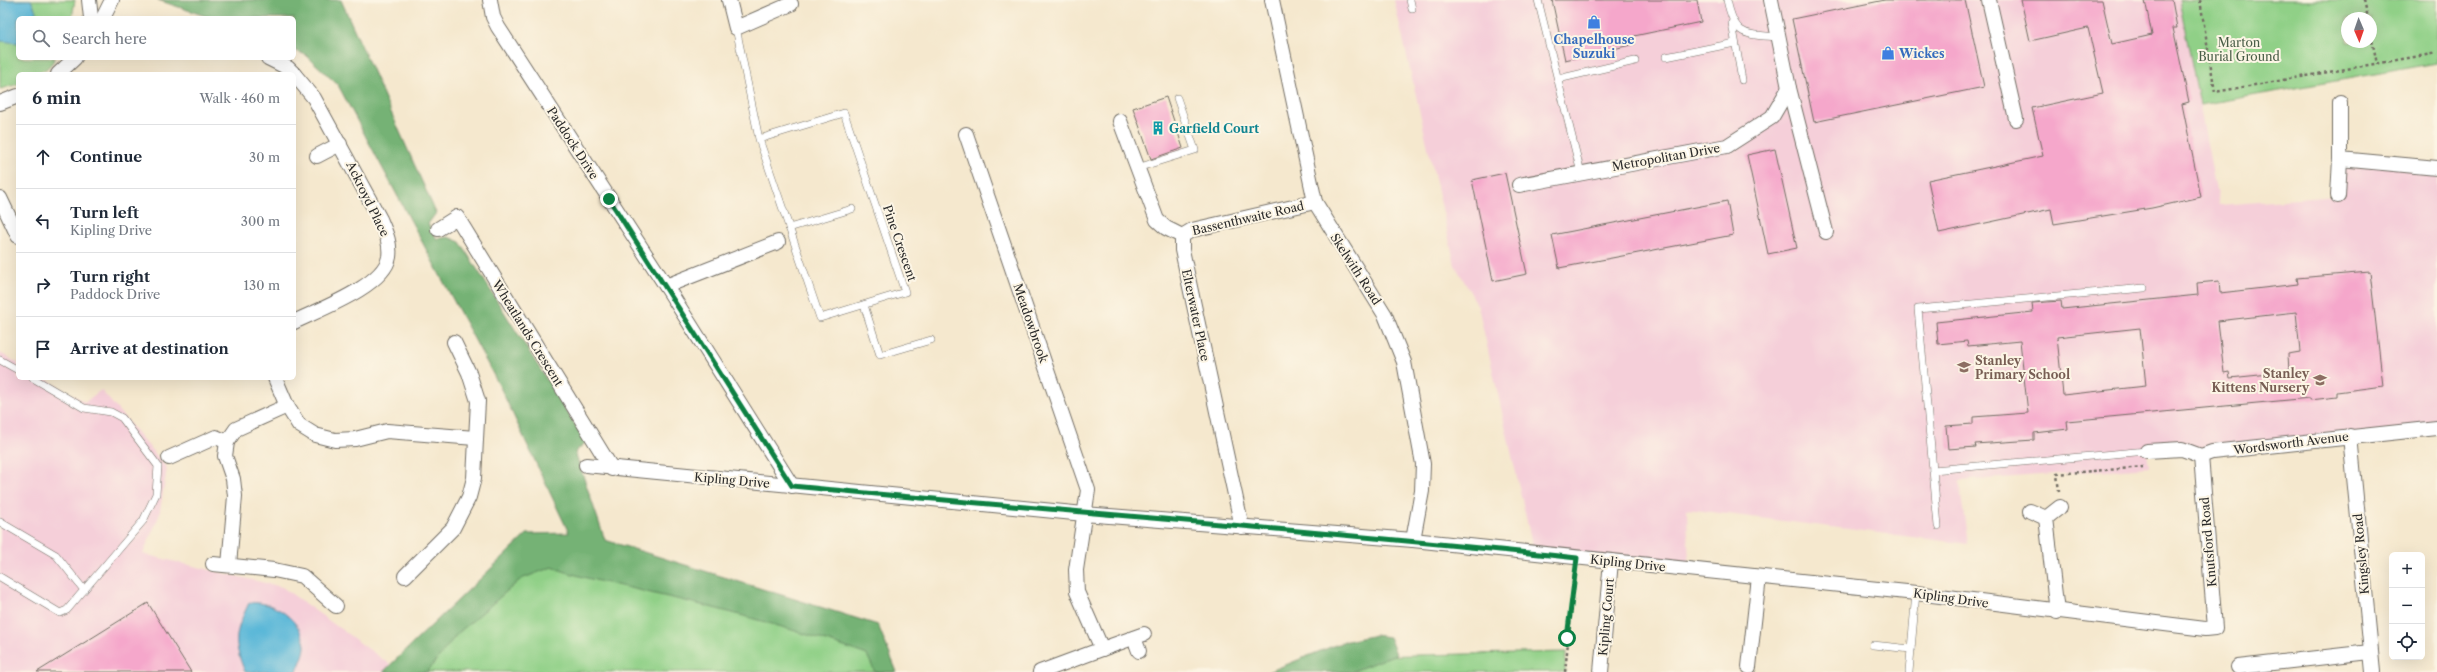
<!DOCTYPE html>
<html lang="en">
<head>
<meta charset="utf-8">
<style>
  :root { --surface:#fff; --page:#f2f2f3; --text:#1f2937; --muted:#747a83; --line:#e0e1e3 }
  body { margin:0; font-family:"Libre Caslon Text",serif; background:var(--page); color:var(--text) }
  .controls { position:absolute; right:12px; bottom:12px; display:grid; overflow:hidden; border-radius:6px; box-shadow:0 4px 16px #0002 }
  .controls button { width:36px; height:36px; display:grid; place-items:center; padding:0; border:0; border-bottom:1px solid var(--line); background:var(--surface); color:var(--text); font:20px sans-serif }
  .compass { position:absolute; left:2341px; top:12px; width:36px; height:36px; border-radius:50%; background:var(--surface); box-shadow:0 4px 16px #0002; rotate:178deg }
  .stop { position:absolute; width:12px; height:12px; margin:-9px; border:3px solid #0b8043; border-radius:50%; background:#fff }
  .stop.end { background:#0b8043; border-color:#fff; box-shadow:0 1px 4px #0008 }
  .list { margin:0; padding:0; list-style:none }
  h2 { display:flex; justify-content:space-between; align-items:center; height:52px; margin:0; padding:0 16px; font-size:17px }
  h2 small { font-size:13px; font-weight:400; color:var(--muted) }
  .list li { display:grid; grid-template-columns:26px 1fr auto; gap:12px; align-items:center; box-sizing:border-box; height:64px; padding:0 16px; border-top:1px solid var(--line) }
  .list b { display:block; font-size:15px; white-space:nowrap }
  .list p { margin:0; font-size:13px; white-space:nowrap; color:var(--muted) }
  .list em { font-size:13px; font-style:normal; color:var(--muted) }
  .icon { flex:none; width:22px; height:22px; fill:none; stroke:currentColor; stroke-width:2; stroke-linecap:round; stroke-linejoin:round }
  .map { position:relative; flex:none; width:2437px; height:672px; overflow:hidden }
  .search { position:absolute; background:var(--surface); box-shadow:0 4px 16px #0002; left:16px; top:16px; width:280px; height:44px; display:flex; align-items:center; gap:10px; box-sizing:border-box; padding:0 14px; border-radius:6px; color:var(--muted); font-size:15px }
  .panel { position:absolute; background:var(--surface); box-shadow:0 4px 16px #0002; left:16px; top:72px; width:280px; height:308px; border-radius:6px }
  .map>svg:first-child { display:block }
  .built { fill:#f5cfd9 }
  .green { fill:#90d087; stroke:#5e7e59; fill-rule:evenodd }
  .forest { fill:#74b274; stroke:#506e50 }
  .water { fill:#5ab7d8; stroke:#427182 }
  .building { fill:#f5a7cb; fill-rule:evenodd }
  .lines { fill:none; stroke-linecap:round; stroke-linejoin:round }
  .service-casing { stroke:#726d64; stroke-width:8 }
  .minor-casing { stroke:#726d64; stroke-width:16 }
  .path { stroke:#726d64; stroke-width:2.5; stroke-dasharray:3 3; stroke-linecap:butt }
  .service { stroke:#fff; stroke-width:7 }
  .minor { stroke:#fff; stroke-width:14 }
  .route { stroke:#0b8043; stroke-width:5 }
  .labels { text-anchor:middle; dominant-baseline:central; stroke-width:4; stroke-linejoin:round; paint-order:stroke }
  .shop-label { font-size:12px; font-weight:bold; fill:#366cbe; stroke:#fcf5e5 }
  .park-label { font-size:12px; fill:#495d47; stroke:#fcf5e5 }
  .culture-label { font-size:12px; font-weight:bold; fill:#0d838f; stroke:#fcf5e5; text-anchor:start }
  .street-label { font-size:12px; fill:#2b2b2b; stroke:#fcf5e5 }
  .education-label { font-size:12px; font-weight:bold; fill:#785e54; stroke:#fcf5e5; text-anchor:start }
</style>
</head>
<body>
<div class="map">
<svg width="2437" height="672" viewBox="0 0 2437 672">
  <rect width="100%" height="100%" fill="#fcf5e5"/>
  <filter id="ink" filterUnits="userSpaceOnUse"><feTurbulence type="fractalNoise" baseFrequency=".025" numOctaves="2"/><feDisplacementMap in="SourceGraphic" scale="8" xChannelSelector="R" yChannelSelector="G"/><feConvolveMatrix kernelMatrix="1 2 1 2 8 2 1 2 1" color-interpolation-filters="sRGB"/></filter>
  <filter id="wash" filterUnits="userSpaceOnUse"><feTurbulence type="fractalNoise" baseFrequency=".012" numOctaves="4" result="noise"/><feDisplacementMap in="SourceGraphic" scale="16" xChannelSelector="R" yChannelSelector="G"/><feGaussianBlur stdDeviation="0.9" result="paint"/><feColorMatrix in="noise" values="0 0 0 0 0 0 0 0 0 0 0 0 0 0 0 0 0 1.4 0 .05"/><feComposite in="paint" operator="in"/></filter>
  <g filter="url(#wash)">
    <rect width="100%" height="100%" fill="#f5e8ce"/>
    <g class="built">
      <polygon points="1394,0 2179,0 2219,205 2338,196 2340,159 2437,168 2437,428 2212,452 2147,452 2149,467 1959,481 1968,544 1687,509 1689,569 1534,553 1478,306 1455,265"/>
      <polygon points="0,353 18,363 18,378 44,378 85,402 101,390 167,468 159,516 143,554 282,587 395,668 392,672 0,672"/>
    </g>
    <g class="green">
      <path d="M0 0H75L72 18H18V58H55C46 74 35 74 18 74V84L0 89Z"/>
      <path d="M2179 0H2437V63L2200 105ZM2347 18H2371V42H2347Z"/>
      <polygon points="545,549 878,634 894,672 391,672"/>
      <polygon points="1566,652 1565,672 1325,672 1365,656"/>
    </g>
    <g class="forest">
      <path d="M158 0H341L436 213 428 224 437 239 448 237 460 242 586 442 575 452 605 540 878 625 897 672H875L867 655C798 630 727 610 655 594 620 585 586 580 552 567L521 579 457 634 427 672H383L527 534 569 533 501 389 338 85 306 55 294 50V18H211Z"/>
      <polygon points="1375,635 1389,637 1396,654 1351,672 1268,672 1343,642"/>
    </g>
    <g class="water">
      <polygon points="0,0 31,0 36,11 35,18 18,18 18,43 0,41"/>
      <path d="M249 603C274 600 301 620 305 645 306 652 299 665 297 672H245C232 641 235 632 249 603Z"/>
    </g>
    <g id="blocks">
      <g class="building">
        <polygon points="1552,0 1697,0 1701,22 1634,36 1635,44 1565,60"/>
        <polygon points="1885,0 1965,0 1984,87 1814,122 1792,19"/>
        <polygon points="2021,0 2102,0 2112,44 2152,35 2145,0 2172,0 2177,28 2173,28 2189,102 2182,104 2201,197 2152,208 2054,224 2051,209 1939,233 1928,180 2043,156 2032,108 2103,93 2088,28 2030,41"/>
        <polygon points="1166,97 1183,148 1151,159 1133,108"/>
        <polygon points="1775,149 1797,248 1768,254 1747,155"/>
        <polygon points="1505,173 1527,274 1493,281 1472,180"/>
        <polygon points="1727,201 1733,235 1559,268 1552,235"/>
        <path d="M2370 272 2383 386 2337 392V397L2310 400V398L2067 421 2068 429 2034 433V440L1975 444 1976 447 1948 449 1946 426 1973 424V417L2028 413 2020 341 1968 346 1967 341 1938 344 1936 322 2033 312 2032 303 2061 301 2062 309 2198 295 2197 283 2219 281 2220 293 2298 284 2297 278ZM2296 312 2300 352 2288 354 2289 372 2230 378 2229 372 2224 373 2218 321ZM2140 328 2146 386 2063 395 2057 337Z"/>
        <polygon points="148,603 191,672 37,672"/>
      </g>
    </g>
  </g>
  <g filter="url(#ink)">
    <use href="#blocks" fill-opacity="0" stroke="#726d64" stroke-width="1"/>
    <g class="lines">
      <g class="service-casing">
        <g id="service">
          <polyline points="1410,0 1412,9"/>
          <polyline points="1538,0 1581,173"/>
          <path d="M1727 0C1735 37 1744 34 1778 37"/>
          <polyline points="1732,23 1742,80"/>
          <polyline points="736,28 759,139 820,318 905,292 844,113 759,139"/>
          <polyline points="1666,57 1735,43"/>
          <polyline points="1558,79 1635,61"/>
          <polyline points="1137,168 1195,150 1177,98"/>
          <polyline points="789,228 852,209"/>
          <polyline points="864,305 880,355 931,340"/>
          <polyline points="0,360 18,370"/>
          <polyline points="33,378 84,408 111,412 122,418 158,466 156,494 143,521 84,590"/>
          <polyline points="1933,470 1918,309 2144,288"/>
          <polyline points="0,522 56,555 84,590 67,610 60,613 0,577"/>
          <polyline points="1938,526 1933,470 2147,451"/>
          <polyline points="1873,645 1911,649"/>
          <polyline points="1909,672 1916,593"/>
        </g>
      </g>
      <g class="minor-casing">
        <g id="minor">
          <polyline points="89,0 91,18"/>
          <polyline points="490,0 493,17 498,27 666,286 792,486"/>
          <polyline points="729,0 736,28 791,4"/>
          <polyline points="1272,0 1315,202 1385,315 1404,362 1423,464 1422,491 1413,540"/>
          <polyline points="1771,0 1789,88 1826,232"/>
          <polyline points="1989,0 2016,119"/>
          <polyline points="103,18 112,0"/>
          <polyline points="268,58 288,68 294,74"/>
          <polyline points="58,74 75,58"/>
          <path d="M294 74 314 98 380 219C385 231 391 243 389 257 384 286 318 310 294 322"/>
          <polyline points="0,103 18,96"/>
          <polyline points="1120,121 1157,220 1166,228 1182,236"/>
          <polyline points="966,134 1088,490 1076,570 1077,592 1102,649 1040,672"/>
          <polyline points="317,156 340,144"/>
          <polyline points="2340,159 2437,168"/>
          <polyline points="1519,185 1727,146 1772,117 1789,88"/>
          <polyline points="2338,196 2340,159 2340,102"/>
          <polyline points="0,198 18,236"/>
          <polyline points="438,229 457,217 612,469"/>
          <polyline points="1182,236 1182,250 1242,527"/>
          <polyline points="1182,236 1192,230 1315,202"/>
          <polyline points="666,286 778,242"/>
          <polyline points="275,378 287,406 299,425 315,435 335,440 355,439 387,431 475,438"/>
          <polyline points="2350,436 2373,672"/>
          <polyline points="2147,451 2182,449 2201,456 2212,452 2437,428"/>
          <polyline points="169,458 216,437 227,442"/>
          <polyline points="586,465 1084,514 1413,540 1916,593 2205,629 2215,628 2201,456"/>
          <polyline points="2030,511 2046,518"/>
          <polyline points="213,564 274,570 302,576 336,606"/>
          <polyline points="229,565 235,496 233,479 225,456 227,442 236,429 287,406"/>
          <polyline points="405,576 453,528 469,497 474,478 478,401 469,373 454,342"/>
          <polyline points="2057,612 2046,518 2060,507"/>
          <polyline points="1134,638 1139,651"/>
          <polyline points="1102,649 1144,634"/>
          <polyline points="1749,667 1759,577"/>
          <polyline points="2238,667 2370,652"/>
          <polyline points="1601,672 1611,561"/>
        </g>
      </g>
      <g class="path">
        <polyline points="2200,0 2215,92 2437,53"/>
        <polyline points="2364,0 2368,18"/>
        <polyline points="2371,34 2377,64"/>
        <polyline points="2059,492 2057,474 2143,467"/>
        <polyline points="1565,672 1575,573"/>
      </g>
      <use href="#service" class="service"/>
      <use href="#minor" class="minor"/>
    </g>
  </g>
  <g class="lines" filter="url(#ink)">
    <path class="route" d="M609 199 792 486C1053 511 1315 530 1577 558L1567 638"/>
  </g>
  <defs>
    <g id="shop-bare" transform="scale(1.08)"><path d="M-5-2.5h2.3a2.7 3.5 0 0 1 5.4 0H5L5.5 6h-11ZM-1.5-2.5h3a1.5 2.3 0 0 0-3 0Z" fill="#3f7fe0" stroke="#fcf5e5" stroke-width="2.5" paint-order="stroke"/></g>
    <g id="building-bare" transform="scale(1.08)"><path d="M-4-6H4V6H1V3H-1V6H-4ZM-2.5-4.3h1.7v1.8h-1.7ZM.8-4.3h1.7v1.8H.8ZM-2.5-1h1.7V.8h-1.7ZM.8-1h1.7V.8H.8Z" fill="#0f9aa8" stroke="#fcf5e5" stroke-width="2.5" paint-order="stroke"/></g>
    <g id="school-bare" transform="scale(1.08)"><path d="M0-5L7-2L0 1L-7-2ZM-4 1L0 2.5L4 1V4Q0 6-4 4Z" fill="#8d6e63" stroke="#fcf5e5" stroke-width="2.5" paint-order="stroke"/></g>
  </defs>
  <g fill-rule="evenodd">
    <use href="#shop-bare" x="1594" y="22"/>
    <use href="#shop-bare" x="1888" y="53"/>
    <use href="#building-bare" x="1158" y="128"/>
    <use href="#school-bare" x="1964" y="367"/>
    <use href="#school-bare" x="2320" y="380"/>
  </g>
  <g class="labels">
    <g class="shop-label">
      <text x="1594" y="39">Chapelhouse<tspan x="1594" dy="14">Suzuki</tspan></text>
      <text x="1899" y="53" text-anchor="start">Wickes</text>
    </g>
    <g class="park-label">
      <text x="2239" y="42">Marton<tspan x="2239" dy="14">Burial Ground</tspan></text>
    </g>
    <g class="culture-label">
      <text x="1169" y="128">Garfield Court</text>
    </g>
    <g class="street-label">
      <text transform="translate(573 143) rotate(57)">Paddock Drive</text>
      <text transform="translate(1666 157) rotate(-10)">Metropolitan Drive</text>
      <text transform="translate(368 199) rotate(64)">Ackroyd Place</text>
      <text transform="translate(1248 218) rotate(-13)">Bassenthwaite Road</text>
      <text transform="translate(900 243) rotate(71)">Pine Crescent</text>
      <text transform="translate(1356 269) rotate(57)">Skelwith Road</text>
      <text transform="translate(1196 315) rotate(78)">Elterwater Place</text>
      <text transform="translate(1031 323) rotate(71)">Meadowbrook</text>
      <text transform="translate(528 333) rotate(58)">Wheatlands Crescent</text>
      <text transform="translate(2291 443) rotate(-7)">Wordsworth Avenue</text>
      <text transform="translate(732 480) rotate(5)">Kipling Drive</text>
      <text transform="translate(2208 542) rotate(-95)">Knutsford Road</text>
      <text transform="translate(2361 554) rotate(-95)">Kingsley Road</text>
      <text transform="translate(1628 563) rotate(6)">Kipling Drive</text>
      <text transform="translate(1951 598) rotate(8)">Kipling Drive</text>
      <text transform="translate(1606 617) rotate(-85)">Kipling Court</text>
    </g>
    <g class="education-label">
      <text x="1975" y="360">Stanley<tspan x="1975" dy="14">Primary School</tspan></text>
      <text x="2309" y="373" text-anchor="end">Stanley<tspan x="2309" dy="14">Kittens Nursery</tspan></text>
    </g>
  </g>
</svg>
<div class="controls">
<button>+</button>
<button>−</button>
<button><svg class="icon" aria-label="locate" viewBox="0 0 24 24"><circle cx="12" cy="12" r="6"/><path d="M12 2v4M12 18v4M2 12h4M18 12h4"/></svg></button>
</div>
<svg class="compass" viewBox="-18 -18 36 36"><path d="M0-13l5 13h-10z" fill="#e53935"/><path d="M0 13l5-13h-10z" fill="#747a83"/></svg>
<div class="stop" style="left:1567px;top:638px"></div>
<div class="stop end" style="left:609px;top:199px"></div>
<div class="search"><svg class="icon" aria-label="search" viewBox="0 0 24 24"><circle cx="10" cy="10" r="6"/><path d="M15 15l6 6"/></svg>Search here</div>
<section class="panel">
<h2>6 min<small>Walk · 460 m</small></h2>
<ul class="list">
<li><svg class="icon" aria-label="ahead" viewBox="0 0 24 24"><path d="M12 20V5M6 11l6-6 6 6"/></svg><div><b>Continue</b></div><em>30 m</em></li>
<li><svg class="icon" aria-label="left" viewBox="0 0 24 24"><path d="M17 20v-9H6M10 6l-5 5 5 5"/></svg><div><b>Turn left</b><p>Kipling Drive</p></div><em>300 m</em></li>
<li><svg class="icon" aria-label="right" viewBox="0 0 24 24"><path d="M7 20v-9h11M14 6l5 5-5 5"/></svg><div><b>Turn right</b><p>Paddock Drive</p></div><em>130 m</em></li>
<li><svg class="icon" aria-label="arrive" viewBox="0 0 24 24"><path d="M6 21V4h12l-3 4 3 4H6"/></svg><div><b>Arrive at destination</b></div></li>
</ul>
</section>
</div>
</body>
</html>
